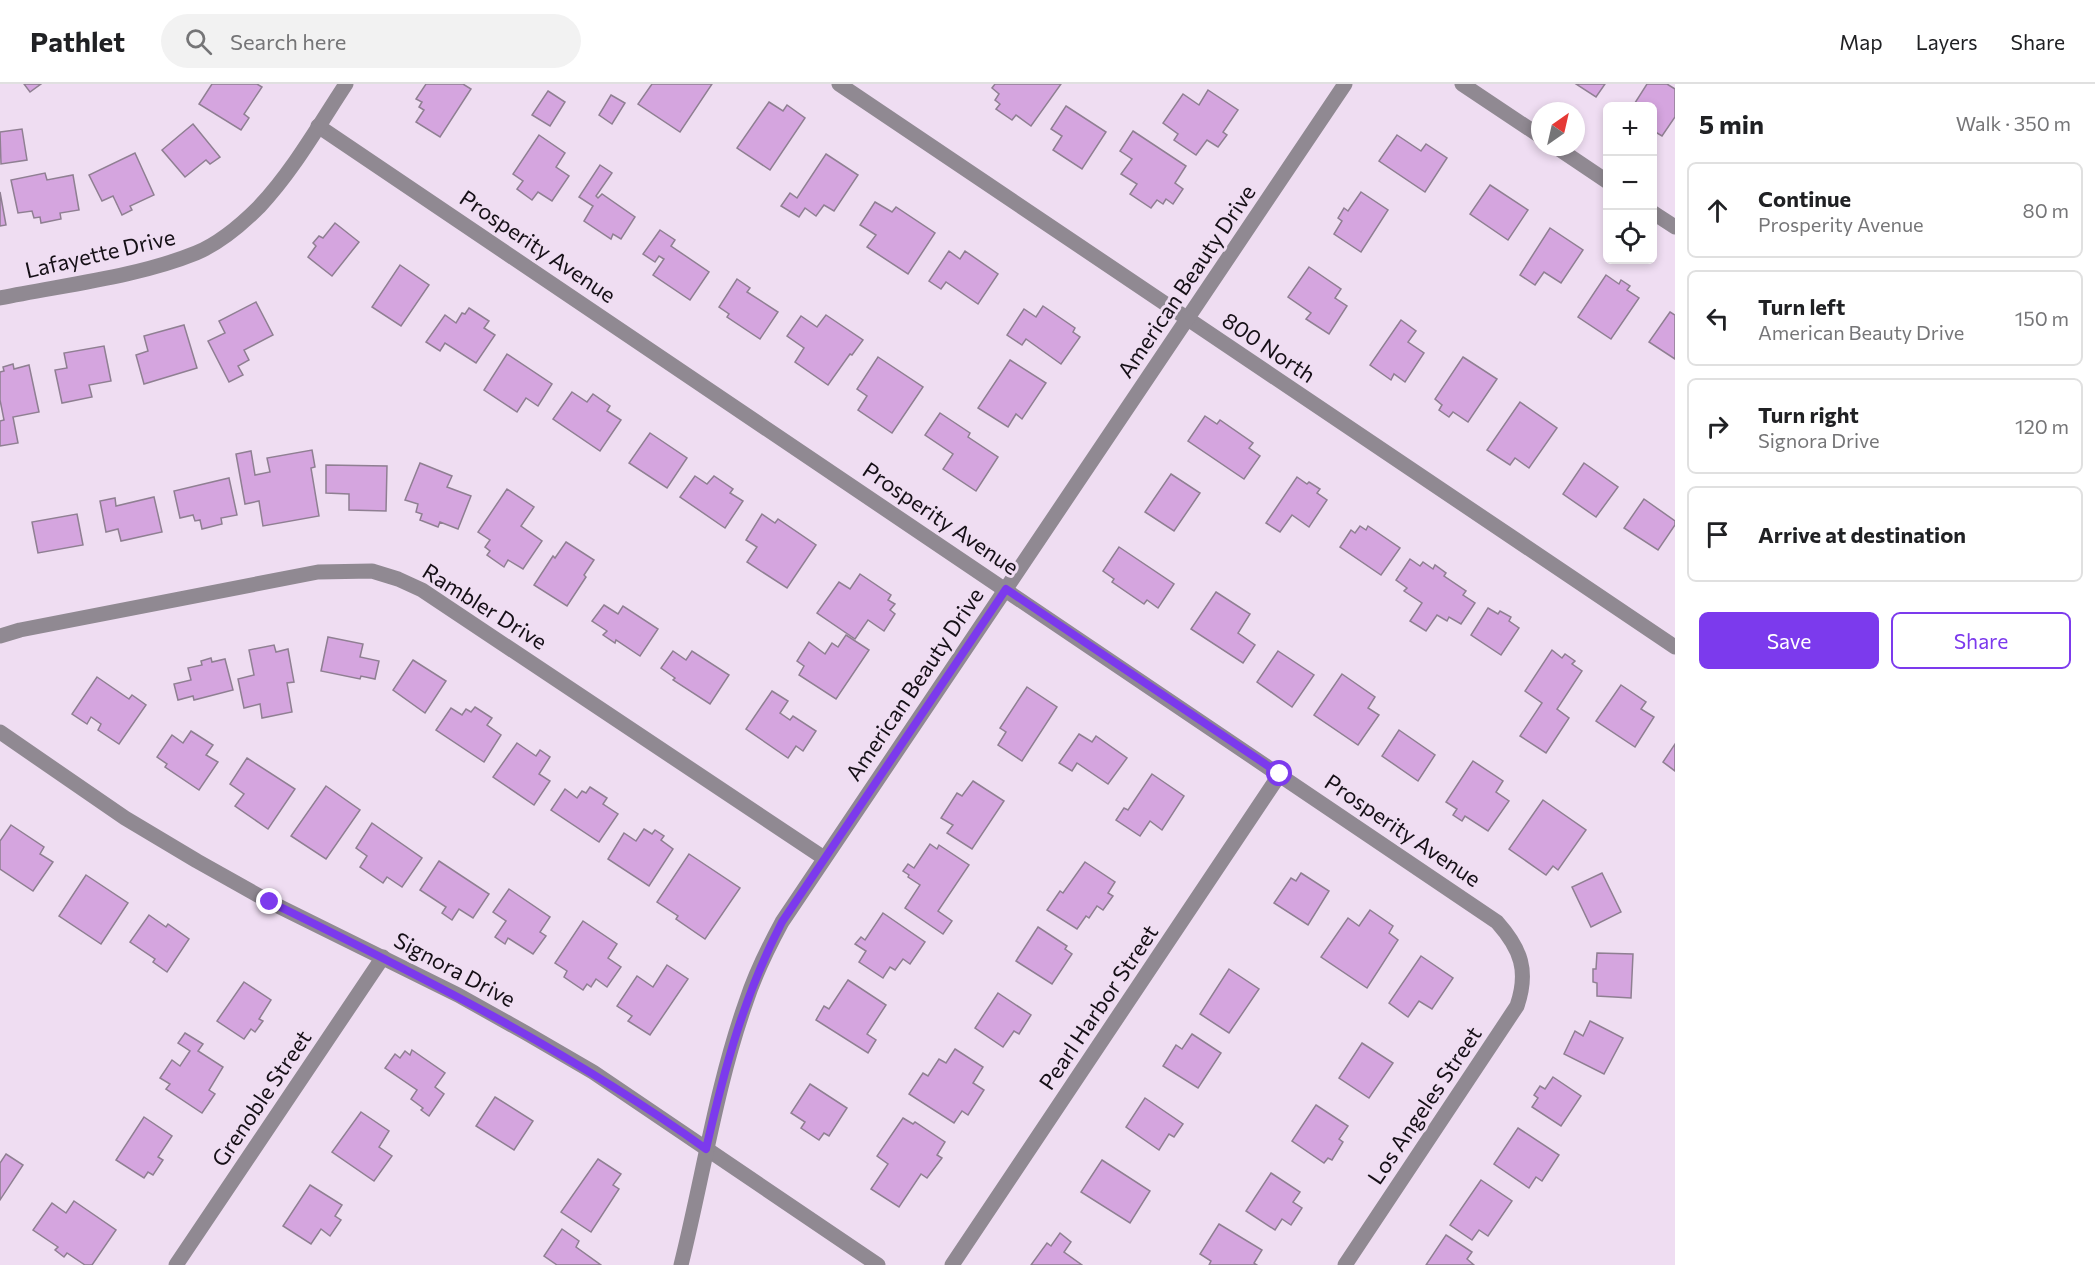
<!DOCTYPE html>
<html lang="en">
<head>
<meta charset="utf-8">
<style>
  :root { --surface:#fff; --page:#f2f2f2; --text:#202124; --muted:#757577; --line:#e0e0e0; --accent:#7c3aed }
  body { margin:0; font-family:Commissioner,sans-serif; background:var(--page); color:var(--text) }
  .controls { position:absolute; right:18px; top:18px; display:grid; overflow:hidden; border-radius:9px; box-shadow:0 3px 9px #0003 }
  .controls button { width:54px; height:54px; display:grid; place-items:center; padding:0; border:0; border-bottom:2px solid var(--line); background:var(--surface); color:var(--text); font:30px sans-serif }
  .compass { position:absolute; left:1531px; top:18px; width:54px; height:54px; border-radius:50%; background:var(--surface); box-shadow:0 3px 9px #0003; rotate:34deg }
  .stop { position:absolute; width:18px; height:18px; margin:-14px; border:4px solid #7c3aed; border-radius:50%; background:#fff }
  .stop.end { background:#7c3aed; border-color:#fff; box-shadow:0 2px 6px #0008 }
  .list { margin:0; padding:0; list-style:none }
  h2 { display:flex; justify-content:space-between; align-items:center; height:78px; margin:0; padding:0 24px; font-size:26px }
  h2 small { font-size:20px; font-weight:400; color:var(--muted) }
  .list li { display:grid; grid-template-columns:39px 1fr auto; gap:18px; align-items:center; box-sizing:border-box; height:96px; margin:0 12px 12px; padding:0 12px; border:2px solid var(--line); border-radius:9px }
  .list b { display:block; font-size:22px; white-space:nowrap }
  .list p { margin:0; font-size:20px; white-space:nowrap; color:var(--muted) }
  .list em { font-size:20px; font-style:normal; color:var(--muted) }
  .actions { display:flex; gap:12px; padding:18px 24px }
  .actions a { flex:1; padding:14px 0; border:2px solid var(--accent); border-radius:9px; text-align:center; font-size:21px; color:var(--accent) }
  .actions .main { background:var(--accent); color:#fff }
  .icon { flex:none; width:33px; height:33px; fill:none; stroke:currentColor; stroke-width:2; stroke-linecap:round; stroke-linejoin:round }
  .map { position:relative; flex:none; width:1675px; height:1181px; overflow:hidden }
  header { display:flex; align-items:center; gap:36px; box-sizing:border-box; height:84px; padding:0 30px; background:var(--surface); border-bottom:2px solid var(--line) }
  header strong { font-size:28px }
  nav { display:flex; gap:33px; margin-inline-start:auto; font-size:21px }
  .search { width:420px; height:54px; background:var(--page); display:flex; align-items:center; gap:15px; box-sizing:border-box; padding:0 21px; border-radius:33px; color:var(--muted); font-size:22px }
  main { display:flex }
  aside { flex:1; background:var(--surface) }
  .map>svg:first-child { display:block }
  .building { fill:#d5a5df; stroke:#8f7f92; stroke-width:1.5 }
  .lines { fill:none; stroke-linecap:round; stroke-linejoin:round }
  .minor { stroke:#908992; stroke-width:15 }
  .route { stroke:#7c3aed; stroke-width:8 }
  .labels { text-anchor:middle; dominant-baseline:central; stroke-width:6; stroke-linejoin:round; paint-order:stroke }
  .street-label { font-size:22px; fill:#150f16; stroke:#efddf2 }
</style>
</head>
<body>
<header>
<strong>Pathlet</strong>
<div class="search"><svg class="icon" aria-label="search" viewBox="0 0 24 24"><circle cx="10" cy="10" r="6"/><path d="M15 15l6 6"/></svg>Search here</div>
<nav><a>Map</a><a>Layers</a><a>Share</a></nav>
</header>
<main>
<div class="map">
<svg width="1675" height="1181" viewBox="0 0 1675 1181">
  <rect width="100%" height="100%" fill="#efddf2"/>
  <g class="building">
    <polygon points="24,0 41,0 30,8"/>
    <polygon points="212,0 257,0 262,3 244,30 249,34 241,46 199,20"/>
    <polygon points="426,0 463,0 471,5 440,53 416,38 424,26 419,23 422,18 416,15"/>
    <polygon points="652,0 712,0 680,48 638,20"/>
    <polygon points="995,0 1061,0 1031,42 1016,31 1012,36 996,25 1000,20 995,16 999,10 992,4"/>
    <polygon points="1576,0 1605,0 1596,13"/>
    <polygon points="1647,0 1667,0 1675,5 1675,33 1662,52 1652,46 1652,22 1633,22"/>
    <polygon points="1208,6 1238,26 1223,48 1227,51 1218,63 1207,56 1196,71 1174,56 1178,50 1163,39 1183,10 1199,21"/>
    <polygon points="548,7 565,18 550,42 532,31"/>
    <polygon points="611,11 625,19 612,40 599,31"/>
    <polygon points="769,18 783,27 787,21 805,34 770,86 737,64"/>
    <polygon points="1066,22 1106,48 1082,85 1053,66 1062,52 1051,45"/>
    <polygon points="193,40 220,73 210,80 206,76 185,93 162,66"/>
    <polygon points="22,45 27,76 1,80 0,48"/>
    <polygon points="1133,47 1186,82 1175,99 1183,105 1173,120 1166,115 1163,120 1157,116 1151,124 1130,110 1137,100 1121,90 1132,75 1120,67"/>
    <polygon points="539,51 565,69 556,83 569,92 552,117 538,108 532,116 517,105 523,97 513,90"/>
    <polygon points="1397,51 1421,67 1426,60 1447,74 1425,108 1379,77"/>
    <polygon points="135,69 154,111 130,122 132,126 122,131 113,112 102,117 89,91"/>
    <polygon points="826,70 858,91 834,127 824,121 816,132 805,124 799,133 781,122 790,109 797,114"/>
    <polygon points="600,81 612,89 596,112 598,114 602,110 635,133 621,155 613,150 611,155 584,137 593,122 579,113"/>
    <polygon points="45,89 47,96 73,91 79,126 60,129 61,135 41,139 40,133 34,134 32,127 18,129 11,96"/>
    <polygon points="1490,101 1528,126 1508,156 1470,130"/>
    <polygon points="0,108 6,141 0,142"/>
    <polygon points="1361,108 1388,126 1361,168 1334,150 1342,137 1338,134 1344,124 1348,127"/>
    <polygon points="875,118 892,128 896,123 935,149 908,190 867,163 876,151 860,141"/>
    <polygon points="335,139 359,158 332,192 308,173 316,162 313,159 319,152 323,154"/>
    <polygon points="1550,144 1583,166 1561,199 1544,188 1535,201 1520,191"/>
    <polygon points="660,146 675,156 671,162 709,188 690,216 653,191 664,175 659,172 655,178 643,170"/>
    <polygon points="949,167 960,175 965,167 998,190 978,220 946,198 941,205 929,197"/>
    <polygon points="400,181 429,201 401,242 372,223"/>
    <polygon points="1309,183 1341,205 1335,214 1347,222 1329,250 1306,235 1311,229 1288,213"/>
    <polygon points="1606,191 1619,200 1621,196 1630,202 1627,206 1639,214 1611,255 1578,233"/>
    <polygon points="737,195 750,204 747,208 778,228 760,255 727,233 729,230 719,223"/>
    <polygon points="256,218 273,251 244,266 249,276 238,282 243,291 229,298 208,257 225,249 219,237"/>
    <polygon points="1043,222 1075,244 1073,248 1080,253 1061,280 1026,255 1022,261 1007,251 1024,225 1036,233"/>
    <polygon points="469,224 489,237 484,244 495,251 476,279 445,259 440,267 426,258 445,231 456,239 462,229 465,230"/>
    <polygon points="1670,228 1675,231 1675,275 1649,258"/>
    <polygon points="826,231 863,256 852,271 850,270 828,301 795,278 804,264 787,252 801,232 817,243"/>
    <polygon points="1401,236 1416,247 1408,258 1424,269 1405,298 1394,290 1391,296 1370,281"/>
    <polygon points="184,241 197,284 144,300 136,271 148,267 144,252"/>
    <polygon points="104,262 111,297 89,301 92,313 62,319 55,286 67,284 64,269"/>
    <polygon points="507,270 552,300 538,322 526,314 517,328 484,306"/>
    <polygon points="878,273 923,303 892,349 858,326 867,312 857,305"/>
    <polygon points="1463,273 1497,295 1468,338 1453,328 1449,333 1439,326 1442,321 1435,315"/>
    <polygon points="1010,276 1046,299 1022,335 1016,330 1008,343 978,324"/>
    <polygon points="13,280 14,285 29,281 39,328 13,333 18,359 0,362 0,337 4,336 0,316 0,288 4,287 3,283"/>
    <polygon points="572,308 587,318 593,310 610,322 607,327 621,336 600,367 553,335"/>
    <polygon points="1520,318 1557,344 1529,384 1515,374 1510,381 1487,366"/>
    <polygon points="940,329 970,349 968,353 998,373 976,407 943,385 953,370 925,351"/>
    <polygon points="1205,332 1217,340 1220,336 1253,359 1249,364 1260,372 1244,395 1188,357"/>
    <polygon points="650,349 687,374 667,404 629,379"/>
    <polygon points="312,366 315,383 311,384 319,432 263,442 259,417 245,420 236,370 251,367 255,391 270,388 267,374"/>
    <polygon points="420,379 452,392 447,403 471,412 458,445 440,438 438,443 420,436 422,430 416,428 418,420 405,416"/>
    <polygon points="1584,379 1618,403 1596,433 1563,410"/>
    <polygon points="326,381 387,382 386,427 349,426 349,410 326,409"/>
    <polygon points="1171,390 1200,409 1174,447 1145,428"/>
    <polygon points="695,392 707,400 714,392 733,405 730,409 743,417 725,444 680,413"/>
    <polygon points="1297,393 1307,400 1309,398 1320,405 1317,409 1327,416 1309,443 1292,431 1280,448 1266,439"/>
    <polygon points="229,394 237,431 221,434 222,440 202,445 200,436 195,437 193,431 180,434 174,407"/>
    <polygon points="507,405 534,423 521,442 542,457 523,485 508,476 504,483 487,471 490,467 485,463 490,456 478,448"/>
    <polygon points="154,413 162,448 121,457 118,445 106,448 100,417 115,414 116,422"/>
    <polygon points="1644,415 1675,437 1675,441 1658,466 1624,444"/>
    <polygon points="77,430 83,461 38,469 32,438"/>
    <polygon points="762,430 775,439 778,435 816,461 787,504 747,478 757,463 746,456"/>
    <polygon points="1360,442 1366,446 1368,442 1400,464 1381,491 1340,463 1351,446 1355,449"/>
    <polygon points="566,458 594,476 584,491 586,493 567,522 534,501 553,472 555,474"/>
    <polygon points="1119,463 1174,500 1158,524 1147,516 1144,520 1112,498 1114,495 1103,487"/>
    <polygon points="1410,475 1420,482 1423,478 1433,485 1435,481 1446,489 1444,492 1466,507 1463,511 1475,519 1461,540 1449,533 1447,537 1437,531 1426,547 1410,537 1422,519 1404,507 1407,504 1396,496"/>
    <polygon points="860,490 891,511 888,516 895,520 890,526 895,530 884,547 868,536 855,555 817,529 839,498 850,505"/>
    <polygon points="1216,508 1250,530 1238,549 1255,561 1243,579 1191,545"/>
    <polygon points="604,521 618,530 623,522 658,545 640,572 616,556 615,559 603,551 607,547 592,537"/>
    <polygon points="1488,524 1498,530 1500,527 1511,533 1509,537 1519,544 1501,571 1471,551"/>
    <polygon points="846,551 869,566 836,615 799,591 804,582 797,577 809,558 825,570 832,559 838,563"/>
    <polygon points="328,553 363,560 360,573 379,577 375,595 361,592 360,595 321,587"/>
    <polygon points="274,561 276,568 288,565 294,598 287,599 292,628 262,634 260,620 244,624 238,595 254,591 249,566"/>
    <polygon points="1552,566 1562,574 1565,570 1575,577 1572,580 1582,587 1557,625 1569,634 1546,669 1520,652 1542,619 1525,607"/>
    <polygon points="673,567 686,576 692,567 729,591 710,620 673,596 675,594 661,584"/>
    <polygon points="1278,567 1314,591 1292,623 1257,598"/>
    <polygon points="211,574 212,578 225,575 233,606 194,616 193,612 178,616 174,600 191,596 188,584 202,581 201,577"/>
    <polygon points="413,576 446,597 425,629 393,606"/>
    <polygon points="1342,590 1375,613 1368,624 1379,631 1358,661 1314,631"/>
    <polygon points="97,593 129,615 132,611 146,621 119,660 98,646 101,640 91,633 87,640 72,630"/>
    <polygon points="1621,601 1646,618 1641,625 1654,633 1635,663 1596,637"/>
    <polygon points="1027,603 1057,623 1022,677 998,661 1006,648 1000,644"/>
    <polygon points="772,607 788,617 780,629 790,636 793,632 816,647 803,667 796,662 788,674 746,645"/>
    <polygon points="475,623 492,634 487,641 501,651 484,678 436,646 451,624 462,631 466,625 471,628"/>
    <polygon points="1399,646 1435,671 1418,697 1382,672"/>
    <polygon points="191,647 213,661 206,671 218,678 199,706 165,683 167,680 157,673 172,651 183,659"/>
    <polygon points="1079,650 1092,658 1096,652 1127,674 1108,700 1077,679 1072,687 1059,679"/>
    <polygon points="517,659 536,672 540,666 550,673 539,690 550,697 534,721 493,693"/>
    <polygon points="1675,660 1675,687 1663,678"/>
    <polygon points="247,674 295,705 268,745 235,722 244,710 230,700"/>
    <polygon points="1473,677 1503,697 1496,708 1509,717 1488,747 1465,732 1462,737 1453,731 1457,725 1446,718"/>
    <polygon points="1152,690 1184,712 1162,746 1150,737 1140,752 1116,736 1124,724 1128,726"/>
    <polygon points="973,697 1004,717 972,765 947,749 953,741 941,734 957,709 962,712"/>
    <polygon points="326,702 360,726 326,775 291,752"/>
    <polygon points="590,703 607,714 603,720 618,730 599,758 551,726 565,705 577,714 582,707 586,709"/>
    <polygon points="1543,716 1586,746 1558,786 1553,782 1546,791 1509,765"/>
    <polygon points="372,739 422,774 402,803 387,793 383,799 360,783 367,772 356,764"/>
    <polygon points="11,741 44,763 40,770 53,778 33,807 0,785 0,757"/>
    <polygon points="644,745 652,750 655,746 664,752 661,756 673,765 649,802 608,775 624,749 636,757"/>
    <polygon points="930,760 937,765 939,761 969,781 938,827 952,837 943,850 905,824 920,801 908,793 909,791 903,787 908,780 914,784"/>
    <polygon points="689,770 740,804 705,855 676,835 678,832 657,818"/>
    <polygon points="439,777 489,810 473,834 459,825 452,836 442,829 446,823 420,806"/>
    <polygon points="1085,778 1115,798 1108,809 1113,812 1103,826 1097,822 1089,834 1086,832 1077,845 1047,826 1060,807 1063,809"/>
    <polygon points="1301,789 1329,807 1308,841 1274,819 1291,794 1296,797"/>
    <polygon points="1602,789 1621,828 1591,843 1572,803"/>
    <polygon points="86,791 128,819 101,860 59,832"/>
    <polygon points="509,805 550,833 540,848 546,852 533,870 508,854 505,860 495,853 506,837 493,828"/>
    <polygon points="1370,826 1393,842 1389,849 1398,856 1367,904 1321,873 1348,834 1359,842"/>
    <polygon points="883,829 925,858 910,880 903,875 895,886 890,883 883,894 859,878 866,867 855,860 861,853 865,856"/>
    <polygon points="149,831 166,843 168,840 189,855 167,888 153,878 155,875 130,858"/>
    <polygon points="583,837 617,860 608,874 621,883 607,903 596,895 591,903 587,900 583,906 564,893 567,887 555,879"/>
    <polygon points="1038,843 1067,862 1065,865 1072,870 1052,900 1016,877"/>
    <polygon points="1597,869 1633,870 1631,914 1597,912 1597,899 1593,898 1593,885 1596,885"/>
    <polygon points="1421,872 1453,894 1432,925 1419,917 1408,933 1389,919"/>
    <polygon points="667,881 688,895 650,951 628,937 632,932 617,922 637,892 653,903"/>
    <polygon points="1229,885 1259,905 1229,949 1200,930"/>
    <polygon points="848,896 886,921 867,950 876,956 868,969 816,936 824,922 829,925"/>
    <polygon points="244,898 271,916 259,935 263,937 255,948 251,945 244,955 217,937"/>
    <polygon points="998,909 1031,931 1019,950 1014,947 1003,963 975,944"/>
    <polygon points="1590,937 1623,954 1604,990 1564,970 1575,947 1583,952"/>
    <polygon points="185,949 203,960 198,967 223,983 209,1006 215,1010 202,1029 166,1005 170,1000 160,994 172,976 180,982 190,967 178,959"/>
    <polygon points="1192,950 1221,969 1198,1004 1163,982 1176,961 1182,965"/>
    <polygon points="1362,959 1393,979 1369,1014 1339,994"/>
    <polygon points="955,965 983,983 973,999 984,1006 968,1031 962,1027 954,1039 909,1010 923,989 928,992 939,975 946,979"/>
    <polygon points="412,966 445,989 435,1003 444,1010 429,1032 421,1026 423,1024 411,1015 417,1006 385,984 395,970 400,974 405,967 410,971"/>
    <polygon points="1553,993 1581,1012 1561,1042 1532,1023 1538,1014 1534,1011 1540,1002 1545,1005"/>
    <polygon points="810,1000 847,1024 829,1052 824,1049 819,1056 801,1044 805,1038 791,1029"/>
    <polygon points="495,1013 533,1037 514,1066 476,1042"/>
    <polygon points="1145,1014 1183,1040 1174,1053 1169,1050 1159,1066 1126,1043"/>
    <polygon points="1316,1021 1348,1042 1339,1055 1343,1058 1332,1076 1328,1074 1324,1079 1292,1057"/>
    <polygon points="361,1028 389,1047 379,1063 392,1072 374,1097 332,1068"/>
    <polygon points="144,1033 172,1052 158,1073 163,1076 153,1091 148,1088 144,1094 116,1076"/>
    <polygon points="903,1034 913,1040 915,1038 945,1058 937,1071 942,1074 927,1094 921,1090 899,1123 871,1105 888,1080 877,1072"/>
    <polygon points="1518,1044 1559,1071 1542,1097 1536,1093 1529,1104 1494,1080"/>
    <polygon points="6,1070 23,1081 0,1116 0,1079"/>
    <polygon points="598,1075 621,1090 613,1101 619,1105 591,1148 561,1128"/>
    <polygon points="1102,1076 1150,1107 1130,1139 1081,1108"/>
    <polygon points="1271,1089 1300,1108 1293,1118 1302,1124 1291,1141 1282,1135 1275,1146 1246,1127"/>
    <polygon points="1481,1096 1512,1117 1488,1152 1479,1146 1472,1156 1450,1141"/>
    <polygon points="310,1101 342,1121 335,1132 341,1136 330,1152 321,1145 311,1160 283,1142"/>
    <polygon points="74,1117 116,1146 92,1181 85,1181 67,1169 64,1173 55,1166 58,1163 33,1146 52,1119 66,1129"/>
    <polygon points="1219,1140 1262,1166 1254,1179 1257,1181 1209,1181 1211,1177 1200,1170"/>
    <polygon points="562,1145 579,1157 576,1163 601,1181 557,1181 544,1172"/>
    <polygon points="1060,1149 1071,1158 1064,1168 1082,1181 1031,1181 1047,1159 1051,1162"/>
    <polygon points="1446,1151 1472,1168 1467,1175 1474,1181 1426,1181"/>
  </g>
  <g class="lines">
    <g class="minor">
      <polyline points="839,0 1675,563"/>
      <polyline points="1462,0 1540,52"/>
      <path d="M318 42 1497 838C1521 865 1529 887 1517 922L1345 1181"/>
      <polyline points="1556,63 1608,98"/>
      <polyline points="1652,128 1675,143"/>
      <path d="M0 214C63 201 137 193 196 169 218 160 242 140 259 123 293 87 319 41 346 0"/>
      <polyline points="0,552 20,546 318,488 372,487 398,495 422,506 824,774"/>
      <polyline points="0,648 125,734 197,777 270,818 458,911 526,949 593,988 878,1181"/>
      <polyline points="176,1181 383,873"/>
      <path d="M681 1181C703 1093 716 1003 746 918 755 890 768 864 782 838L1345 0"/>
      <polyline points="952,1181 1280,690"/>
    </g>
  </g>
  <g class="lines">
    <path class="route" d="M270 818C421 892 570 967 706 1065 724 986 744 911 782 838L1006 505 1280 690"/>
  </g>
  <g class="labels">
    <g class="street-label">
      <text transform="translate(538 162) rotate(34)">Prosperity Avenue</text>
      <text transform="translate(100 169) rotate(-13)">Lafayette Drive</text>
      <text transform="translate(1186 197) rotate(-56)">American Beauty Drive</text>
      <text transform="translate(1269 263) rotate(34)">800 North</text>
      <text transform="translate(941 434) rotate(34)">Prosperity Avenue</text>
      <text transform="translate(485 522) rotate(32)">Rambler Drive</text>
      <text transform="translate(914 600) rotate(-56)">American Beauty Drive</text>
      <text transform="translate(1403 746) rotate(34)">Prosperity Avenue</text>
      <text transform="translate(455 885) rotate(28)">Signora Drive</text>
      <text transform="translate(1098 923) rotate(-56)">Pearl Harbor Street</text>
      <text transform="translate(261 1014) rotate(-56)">Grenoble Street</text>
      <text transform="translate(1424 1021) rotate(-56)">Los Angeles Street</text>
    </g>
  </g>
</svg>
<div class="controls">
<button>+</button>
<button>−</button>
<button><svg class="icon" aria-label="locate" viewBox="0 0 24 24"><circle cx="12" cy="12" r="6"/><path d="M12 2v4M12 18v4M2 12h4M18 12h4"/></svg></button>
</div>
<svg class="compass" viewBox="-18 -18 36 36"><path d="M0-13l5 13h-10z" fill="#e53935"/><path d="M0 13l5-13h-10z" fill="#757577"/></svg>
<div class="stop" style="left:1280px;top:690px"></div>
<div class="stop end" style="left:270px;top:818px"></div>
</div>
<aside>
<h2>5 min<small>Walk · 350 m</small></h2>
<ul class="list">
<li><svg class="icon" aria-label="ahead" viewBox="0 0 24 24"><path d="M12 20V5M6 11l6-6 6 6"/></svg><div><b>Continue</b><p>Prosperity Avenue</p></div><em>80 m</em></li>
<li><svg class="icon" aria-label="left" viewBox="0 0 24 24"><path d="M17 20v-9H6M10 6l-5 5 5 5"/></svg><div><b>Turn left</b><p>American Beauty Drive</p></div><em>150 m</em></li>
<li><svg class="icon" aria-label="right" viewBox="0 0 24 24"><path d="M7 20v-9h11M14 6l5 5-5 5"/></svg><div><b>Turn right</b><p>Signora Drive</p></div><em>120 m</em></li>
<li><svg class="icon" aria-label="arrive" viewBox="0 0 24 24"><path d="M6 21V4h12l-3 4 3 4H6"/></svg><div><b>Arrive at destination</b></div></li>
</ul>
<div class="actions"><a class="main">Save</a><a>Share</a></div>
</aside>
</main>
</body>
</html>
